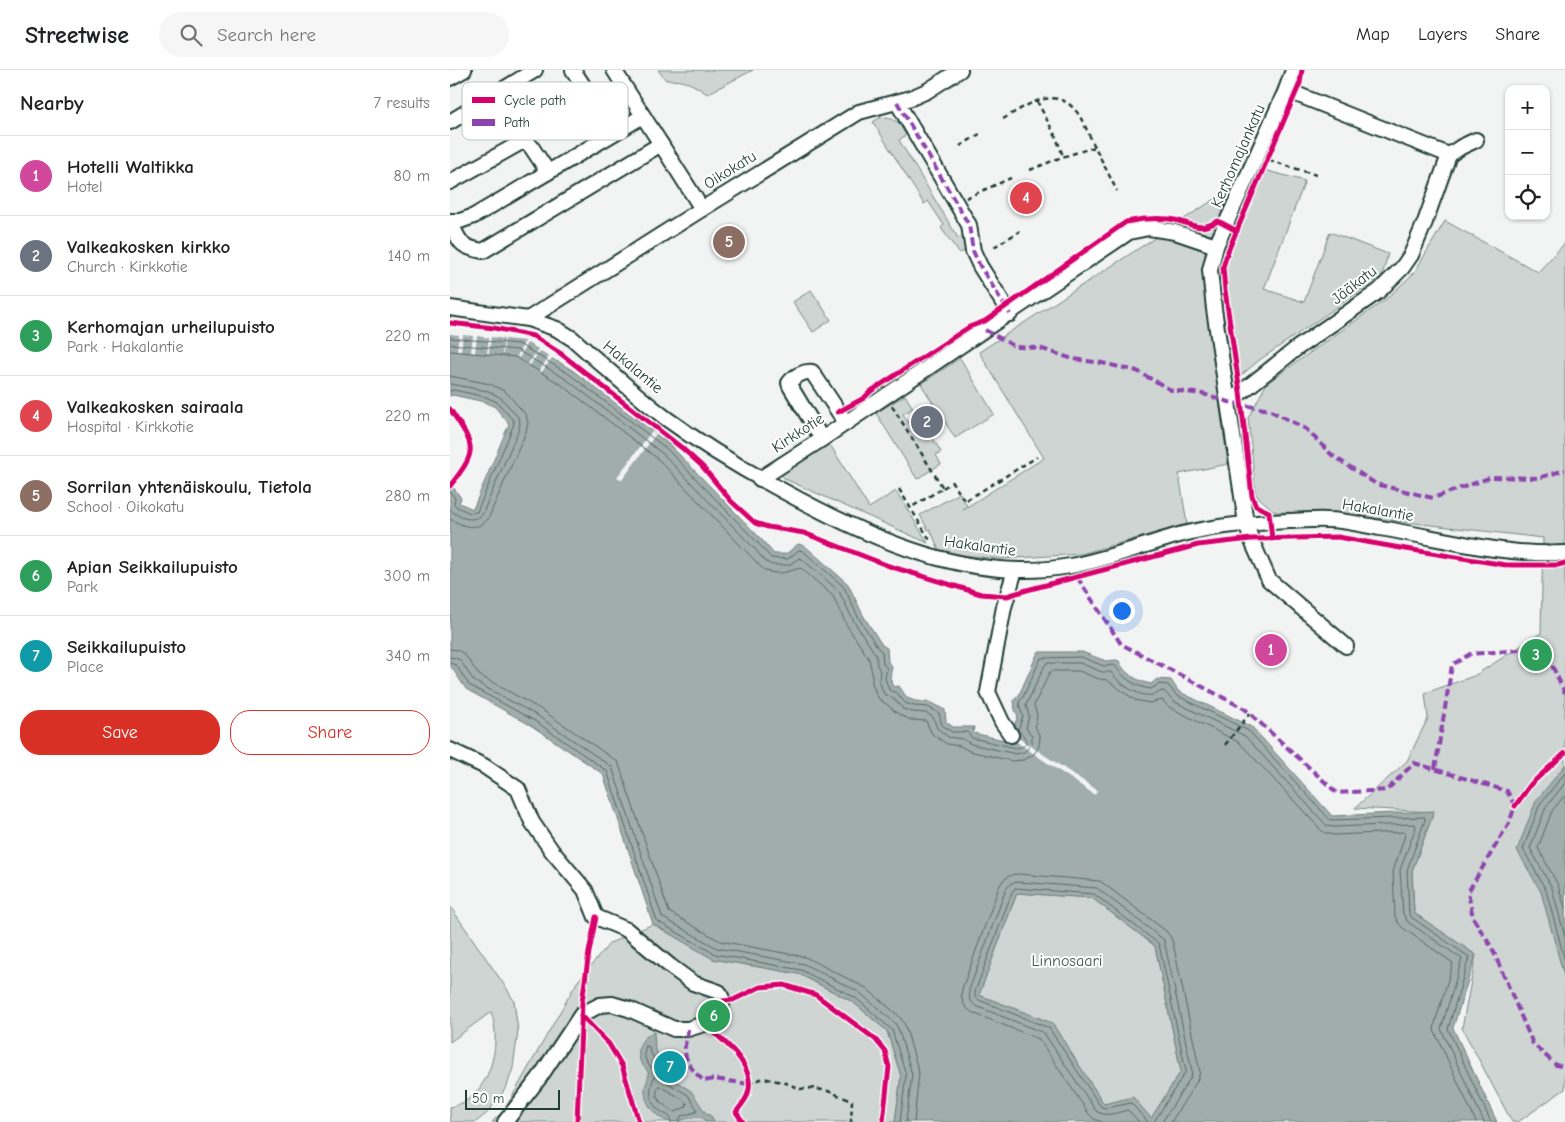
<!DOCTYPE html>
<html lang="en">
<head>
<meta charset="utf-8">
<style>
  :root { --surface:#fff; --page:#f6f6f6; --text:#202124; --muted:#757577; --line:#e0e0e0; --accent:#d93025 }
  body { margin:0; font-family:"Comic Neue",sans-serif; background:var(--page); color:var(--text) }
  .controls { position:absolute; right:15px; top:15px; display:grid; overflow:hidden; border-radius:10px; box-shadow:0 1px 4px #0004 }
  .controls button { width:45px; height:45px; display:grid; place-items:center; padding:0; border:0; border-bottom:1px solid var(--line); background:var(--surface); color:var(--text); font:25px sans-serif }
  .scale { position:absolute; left:15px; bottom:12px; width:95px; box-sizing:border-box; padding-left:5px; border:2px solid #1f3d34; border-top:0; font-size:14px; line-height:18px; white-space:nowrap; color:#1f3d34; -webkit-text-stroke:4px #fff; paint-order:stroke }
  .you { position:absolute; left:671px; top:540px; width:18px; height:18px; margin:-12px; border:4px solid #fff; border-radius:50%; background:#1a73e8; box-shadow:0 0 0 8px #1a73e833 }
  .badge { display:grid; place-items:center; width:32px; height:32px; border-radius:50%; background:var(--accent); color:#fff; font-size:16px; font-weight:700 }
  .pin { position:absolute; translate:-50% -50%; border:2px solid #fff; box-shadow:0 1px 5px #0006 }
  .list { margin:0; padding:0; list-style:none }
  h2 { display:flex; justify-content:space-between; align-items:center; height:65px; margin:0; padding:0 20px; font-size:21px }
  h2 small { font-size:16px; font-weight:400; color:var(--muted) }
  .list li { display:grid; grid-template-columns:32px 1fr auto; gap:15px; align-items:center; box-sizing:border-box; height:80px; padding:0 20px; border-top:1px solid var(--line) }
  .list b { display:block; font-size:19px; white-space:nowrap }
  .list p { margin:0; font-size:16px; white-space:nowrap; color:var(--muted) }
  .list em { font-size:16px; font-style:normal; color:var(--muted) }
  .actions { display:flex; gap:10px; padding:15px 20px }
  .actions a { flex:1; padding:11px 0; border:1px solid var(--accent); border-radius:20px; text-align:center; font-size:18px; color:var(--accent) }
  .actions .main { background:var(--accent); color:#fff }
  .icon { flex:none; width:28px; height:28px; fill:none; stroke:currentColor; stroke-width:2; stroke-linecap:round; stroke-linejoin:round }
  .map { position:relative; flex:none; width:1115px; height:1052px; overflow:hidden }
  header { display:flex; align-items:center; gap:30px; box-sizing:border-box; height:70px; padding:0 25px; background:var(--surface); border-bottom:1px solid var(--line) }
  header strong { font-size:24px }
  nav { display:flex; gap:28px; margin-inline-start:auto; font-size:18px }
  .search { width:350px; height:45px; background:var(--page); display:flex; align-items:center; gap:12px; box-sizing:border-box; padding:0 18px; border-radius:28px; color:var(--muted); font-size:19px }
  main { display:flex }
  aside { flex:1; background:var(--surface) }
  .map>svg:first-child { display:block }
  .green { fill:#ced5d3; stroke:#768984 }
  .water { fill:#a1adaa; stroke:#6d807b; fill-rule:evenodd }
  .pier { fill:#f2f3f3 }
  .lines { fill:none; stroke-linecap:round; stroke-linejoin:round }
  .shore { stroke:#536a63; stroke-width:1 }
  .minor-casing { stroke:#1f3d34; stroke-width:18 }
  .path { stroke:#1f3d34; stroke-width:2.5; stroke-dasharray:5 4; stroke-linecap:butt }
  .minor { stroke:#fff; stroke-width:14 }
  .quiet { stroke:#8e44ad; stroke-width:4; stroke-dasharray:8 4; stroke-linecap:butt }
  .cycleway-casing { stroke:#fff; stroke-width:8 }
  .cycleway { stroke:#d6006c; stroke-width:5 }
  .labels { text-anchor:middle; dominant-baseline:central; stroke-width:4; stroke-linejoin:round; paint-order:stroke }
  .street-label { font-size:16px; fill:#1f3d34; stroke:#fff }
  .park-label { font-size:16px; fill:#425b54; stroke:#fff }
  .key { fill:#fff; stroke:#bcc5c2; stroke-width:1 }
  .key-label { font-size:14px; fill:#1f3d34 }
</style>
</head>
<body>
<header>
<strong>Streetwise</strong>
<div class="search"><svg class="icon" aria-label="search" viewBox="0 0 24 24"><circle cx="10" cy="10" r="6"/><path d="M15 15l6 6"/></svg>Search here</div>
<nav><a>Map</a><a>Layers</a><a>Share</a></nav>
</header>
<main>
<aside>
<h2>Nearby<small>7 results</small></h2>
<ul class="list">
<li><span class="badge" style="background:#d1479c">1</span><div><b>Hotelli Waltikka</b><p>Hotel</p></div><em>80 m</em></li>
<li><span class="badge" style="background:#6b7280">2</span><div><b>Valkeakosken kirkko</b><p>Church · Kirkkotie</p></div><em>140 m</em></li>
<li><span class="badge" style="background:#2e9e5b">3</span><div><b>Kerhomajan urheilupuisto</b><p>Park · Hakalantie</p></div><em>220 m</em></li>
<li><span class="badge" style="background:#e0444e">4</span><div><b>Valkeakosken sairaala</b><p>Hospital · Kirkkotie</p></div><em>220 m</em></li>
<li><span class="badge" style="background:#8d6e63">5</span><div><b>Sorrilan yhtenäiskoulu, Tietola</b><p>School · Oikokatu</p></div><em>280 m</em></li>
<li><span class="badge" style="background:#2e9e5b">6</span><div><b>Apian Seikkailupuisto</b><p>Park</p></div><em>300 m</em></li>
<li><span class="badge" style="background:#0f9aa8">7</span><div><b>Seikkailupuisto</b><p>Place</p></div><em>340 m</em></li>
</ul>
<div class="actions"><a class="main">Save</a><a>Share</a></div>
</aside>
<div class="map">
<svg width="1115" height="1052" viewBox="0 0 1115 1052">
  <rect width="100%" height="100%" fill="#f2f3f3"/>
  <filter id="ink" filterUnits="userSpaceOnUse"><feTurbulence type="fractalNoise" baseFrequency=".02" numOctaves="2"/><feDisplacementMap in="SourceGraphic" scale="10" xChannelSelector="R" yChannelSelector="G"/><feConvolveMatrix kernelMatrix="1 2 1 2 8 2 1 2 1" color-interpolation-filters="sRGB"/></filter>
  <g filter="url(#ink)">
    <g class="green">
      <path d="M208 0H303L257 24C242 13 235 10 216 10Z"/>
      <polygon points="437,47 448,52 456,65 449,70 508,168 516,164 517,173 515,181 509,183 491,158 494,155 478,131 474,134 423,52 429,48"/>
      <polygon points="795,95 855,111 814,219 854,232 880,162 938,184 932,206 811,289 768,324 778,394 729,404 737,454 631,484 551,489 512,485 489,480 480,459 478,460 470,445 510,423 517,436 512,440 594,388 529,282 791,112"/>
      <polygon points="995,151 1088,202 1115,173 1115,1019 1068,1052 1062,1052 1012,958 1026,885 964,843 962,801 984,742 905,738 957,691 978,648 975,623 1024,606 1091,563 1093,468 878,443 825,442 806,425 798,348 817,313 935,230 964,203"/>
      <polygon points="361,220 381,250 363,262 343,232"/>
      <polygon points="510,288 544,344 505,368 471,314"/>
      <polygon points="455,325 463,338 453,344 467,366 478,360 491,382 486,385 491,394 467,409 426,343"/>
      <polygon points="379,373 419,438 446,421 478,473 335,409 331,405 336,399"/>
      <polygon points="567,823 642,828 705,876 731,1001 701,1049 654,1034 602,953 529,925"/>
      <path d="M0 836 57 919 64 931 68 961 63 998 57 1016 49 1028 36 1044 26 1052H0V1037C39 1030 53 975 41 942L0 972Z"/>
      <polygon points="203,854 263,889 349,904 403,932 437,961 451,1006 445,1052 42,1052 55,1039 127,912 160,873"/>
    </g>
    <g class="water">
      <path d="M0 263 71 269 122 300 220 375 312 470 324 484H336L348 474 355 476 398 514 413 545 432 575 437 578 438 592 442 596 440 608 443 617 449 616 457 628 465 631 479 632 495 640 496 652 503 657H524L523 663 567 673 572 670 561 663 568 646 565 640 564 630 569 625 588 582H632L656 591 666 590 669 591C674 604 688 611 701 614L707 609 721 610 728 621 802 657 882 746 984 741 962 801 964 843 1026 885 1003 958 1047 1052H445L451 1006 437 961 403 932 349 904 263 889 203 854 153 704 82 656 16 619 0 595V413L11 428 9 433 23 439 59 354 45 337 35 332 3 325 0 326ZM567 823 642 828 705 876 731 1001 701 1048 683 1027 654 1034 602 953 529 925Z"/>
      <polygon points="1115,695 1115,910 1091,822 1067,780 1086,731"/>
      <path d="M204 962 205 979 213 993 211 1002 241 1021 255 1042 262 1047 264 1052H256L251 1047C248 1047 243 1047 240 1048 234 1049 227 1052 221 1052 207 1049 195 1035 195 1021 194 1015 200 1009 198 1002 197 999 193 996 191 993 185 979 191 967 204 962Z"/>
    </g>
    <g class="pier">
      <polygon points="0,260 74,268 109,289 107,291 102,288 91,303 89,302 99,286 90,281 80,295 78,294 88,279 77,273 69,288 67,286 75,271 55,269 53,284 52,284 54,269 41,267 39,283 37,283 39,268 27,266 25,283 21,282 23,266 13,265 11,281 7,281 9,265 0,264"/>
      <polygon points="202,361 206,364 172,410 167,407"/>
      <polygon points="561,663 647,720 645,725 562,669 568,670 561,665"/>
    </g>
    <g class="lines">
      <g class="shore">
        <path d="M0 268 69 274 119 304 217 379 309 474 321 488 338 489 349 480 353 481 394 517 408 547 428 578 432 582 433 593 437 599 435 608 439 620 447 623 455 633 464 636 478 637 489 643 492 655 502 662H517L522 668 566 678C583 676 575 667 568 660L573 646 570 638 569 632 573 627 591 588 631 587 654 596 665 595C672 608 686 617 701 619L709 614 718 615 726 625 799 661 880 750 975 747V750L957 800 959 844 961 847 1019 887 998 959 1041 1052"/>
        <path d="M0 274 67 280 116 309 213 384 304 478 316 492 322 495H339L349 488 352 489 389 521 403 550 426 585 427 595 430 601 429 610 434 624 444 629 453 639 463 642 476 643 483 647 487 658 498 667 513 669 521 674 566 684 574 682 582 674V666L576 658 579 646 576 635 595 595 597 593H630L652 602H661C668 613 689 628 703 625 708 624 709 621 714 621L723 631 795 666 877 756 883 757 965 754 966 757 950 800 953 844 958 852 1012 889 991 959 1034 1052"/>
        <path d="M0 281 65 287 112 315 208 389 313 499C327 507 338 501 351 498L383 526 396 554 419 589 422 603V613L426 624 429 629 439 636 444 641 450 645 461 650 476 651 482 664 497 674 510 676 519 681 562 691 574 690 584 684 589 676 590 667 585 656 587 646 584 635 600 602 602 601H629L649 609 657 610 685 630 700 633 712 630 719 637 790 673 873 762 883 765 954 762 955 765 943 802 945 847 949 854 953 858 1003 893 985 953 984 960 1026 1052"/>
        <path d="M0 306 40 314 56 322 76 345 78 353 76 362 38 449C26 462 13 456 0 449"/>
        <path d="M0 314 38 321 51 328 68 347 70 353 69 359 32 445C22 453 8 448 0 439"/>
        <polyline points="0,321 4,320 36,327 47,332 63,350 64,354 27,442 20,443 7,437 4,434 5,428 0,422"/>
        <polyline points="0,579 8,580 15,585 29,605 92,640 168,692 219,842 270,871 355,887 416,918 450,947 455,955 469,1003 464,1052"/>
        <polyline points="0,587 6,588 10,590 24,611 88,646 162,697 212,847 267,878 354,894 409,922 445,953 448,958 462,1004 456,1052"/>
        <polyline points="0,593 6,595 19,615 85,651 157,701 207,851 265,884 351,900 406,928 442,960 456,1005 450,1052"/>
        <polyline points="1115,703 1090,734 1073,779 1096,820 1115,891"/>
        <polyline points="1115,713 1096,737 1080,778 1102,818 1115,867"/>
        <polyline points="1115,725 1102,741 1088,778 1108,815 1115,838"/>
        <path d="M196 976 199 977 200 982 207 993 205 1000C196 995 192 985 196 976Z"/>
        <path d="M209 1016 233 1029 237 1034 236 1037 225 1042C215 1036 201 1029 209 1016Z"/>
        <path d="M221 1052 220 1047C217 1044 212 1043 209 1040 197 1031 200 1016 205 1005L238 1025 247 1039 246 1042 231 1046 229 1052"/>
        <path d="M652 1052 644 1049 639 1044 589 969 523 943C513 937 510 929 512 919L549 817C553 808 560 804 569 804L650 811 716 861 720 866 723 873 750 1002 747 1011 721 1052"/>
        <path d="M689 1052 678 1040C668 1042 656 1048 646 1041L594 963 526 936 520 930 519 920 556 819 561 813 569 812 647 818 714 870 742 1001 741 1007 712 1052"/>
        <polyline points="698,1052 681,1033 656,1038 651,1037 599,958 529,930 525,927 525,922 562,822 565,818 644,824 709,874 736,1001 704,1052"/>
      </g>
      <g class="minor-casing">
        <g id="minor">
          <polyline points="123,0 164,63"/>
          <polyline points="164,0 252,139"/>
          <polyline points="843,0 836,20 766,176 760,200 764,239 796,453 801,469 819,510 896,576"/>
          <polyline points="0,8 14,0"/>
          <polyline points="836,20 999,85"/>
          <polyline points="447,32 519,155 523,181 530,196 560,244"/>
          <polyline points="0,52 85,0"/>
          <polyline points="999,85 1011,77 1026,70"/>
          <polyline points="0,112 70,73 76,73 80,75 98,102"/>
          <path d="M0 151C10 172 9 177 33 181L211 74"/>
          <polyline points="0,151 10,151 24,146 193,46"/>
          <path d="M0 238 78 249 107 259 123 269C154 296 184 324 217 349 254 376 294 400 335 422 421 469 520 514 620 496 659 489 695 474 733 464 768 455 803 453 839 451 852 451 864 449 877 450 894 450 913 455 930 458 991 468 1052 486 1115 483"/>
          <polyline points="78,249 252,139 409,42 461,28 477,21 510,0"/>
          <polyline points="779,332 847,278 929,221 952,198 961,185 975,152 999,85"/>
          <path d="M372 369 340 316 339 313C344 306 354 301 362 302L396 353"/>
          <polyline points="310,409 372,369 679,162 699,158 725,162 766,176"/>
          <polyline points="561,665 552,652 538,622 554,537 565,500"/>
          <polyline points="0,680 34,696 68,719 82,752 102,781 135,820 146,847 177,860 220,896 243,913 269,922 273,931 269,941 262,948 254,954 238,959 224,959 179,939 162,934 150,935 131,945 90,1007 55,1052"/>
        </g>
      </g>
      <g class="path">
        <polyline points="587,31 606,67 613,86"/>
        <path d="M553 49C579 34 607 13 629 45 635 55 640 67 645 77"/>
        <polyline points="510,76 533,62"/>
        <polyline points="819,90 866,105"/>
        <polyline points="580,100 612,87 645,77 667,121"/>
        <polyline points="516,128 561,108"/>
        <polyline points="544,177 570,161"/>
        <polyline points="442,336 493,418 460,438"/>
        <polyline points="493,418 502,412 515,431 587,387"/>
        <polyline points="449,419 481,472"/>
        <polyline points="775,675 800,643"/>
        <polyline points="299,1014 313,1008 336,1013 350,1019 361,1018 378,1021 402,1031 401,1052"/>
      </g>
      <use href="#minor" class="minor"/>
      <g class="quiet">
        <polyline points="447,32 519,155 523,181 530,196 560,244"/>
        <polyline points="535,260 566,277 589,278 623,289 652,293 687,301 721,320 753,324 779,332 819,340 856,359 883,386 926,414 983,428 1042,407 1088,408 1115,400"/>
        <polyline points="627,507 671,574 795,639 887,723 937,720 964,693 1057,721 1065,736 1059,753 1018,822 1023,848 1042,878 1083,974 1106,995 1115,997"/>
        <polyline points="985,699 1002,595 1020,584 1083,579 1099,589 1115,623"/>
        <path d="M238 959C238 967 234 974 235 980 235 993 245 1003 254 1011L264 1009 299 1014"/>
      </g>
      <g class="cycleway-casing">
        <g id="cycleway">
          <polyline points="0,253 44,258 83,266 110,283 232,378 252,396 281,431 305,453 318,457 354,463 439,496 531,524 557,526 577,520 748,475 801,469 888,467 956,479 1056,495 1108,495 1115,493"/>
          <path d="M0 339C25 377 29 379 0 416"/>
          <path d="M388 342 414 328 421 321 519 257 535 251 676 152C690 149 705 148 719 149 740 151 746 164 768 151L787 161"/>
          <polyline points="822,469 819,442 806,436 802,426 790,322 775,220 773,197 778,181 850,13 852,0"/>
          <polyline points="1065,736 1081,714 1115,683"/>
          <polyline points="273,931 283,930 310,917 334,915 366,925 425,969 435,981 439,997 433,1052"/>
          <polyline points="131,945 159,974 172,996 189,1052"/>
          <path d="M254 954C273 970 309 997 297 1026 295 1031 290 1037 286 1042L293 1052"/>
          <polyline points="127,1052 132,932 139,882 146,847"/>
        </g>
      </g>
      <use href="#cycleway" class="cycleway"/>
    </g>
  </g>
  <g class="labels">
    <g class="street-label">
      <text transform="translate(788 86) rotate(-66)">Kerhomajankatu</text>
      <text transform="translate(280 100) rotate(-32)">Oikokatu</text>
      <text transform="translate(904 215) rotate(-38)">Jääkatu</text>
      <text transform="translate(183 297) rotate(40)">Hakalantie</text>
      <text transform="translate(348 363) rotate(-33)">Kirkkotie</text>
      <text transform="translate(928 440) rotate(10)">Hakalantie</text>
      <text transform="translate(530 476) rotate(8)">Hakalantie</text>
    </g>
    <g class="park-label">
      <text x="617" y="891">Linnosaari</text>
    </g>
  </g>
  <rect x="12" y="12" width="166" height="58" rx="8" class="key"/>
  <rect x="22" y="27" width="23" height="6" fill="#d6006c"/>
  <rect x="22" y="49" width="23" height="7" fill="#8e44ad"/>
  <g class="key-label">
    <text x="54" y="35">Cycle path</text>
    <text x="54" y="57">Path</text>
  </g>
</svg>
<div class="controls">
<button>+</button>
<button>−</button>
<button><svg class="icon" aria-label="locate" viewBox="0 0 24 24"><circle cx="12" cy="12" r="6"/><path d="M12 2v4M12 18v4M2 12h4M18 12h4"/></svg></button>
</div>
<div class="scale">50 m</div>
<div class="you"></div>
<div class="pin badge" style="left:821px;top:580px;background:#d1479c">1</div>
<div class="pin badge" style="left:477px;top:352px;background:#6b7280">2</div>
<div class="pin badge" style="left:1086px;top:585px;background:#2e9e5b">3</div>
<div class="pin badge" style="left:576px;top:128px;background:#e0444e">4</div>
<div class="pin badge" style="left:279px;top:172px;background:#8d6e63">5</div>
<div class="pin badge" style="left:264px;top:946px;background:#2e9e5b">6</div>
<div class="pin badge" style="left:220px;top:997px;background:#0f9aa8">7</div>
</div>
</main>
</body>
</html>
